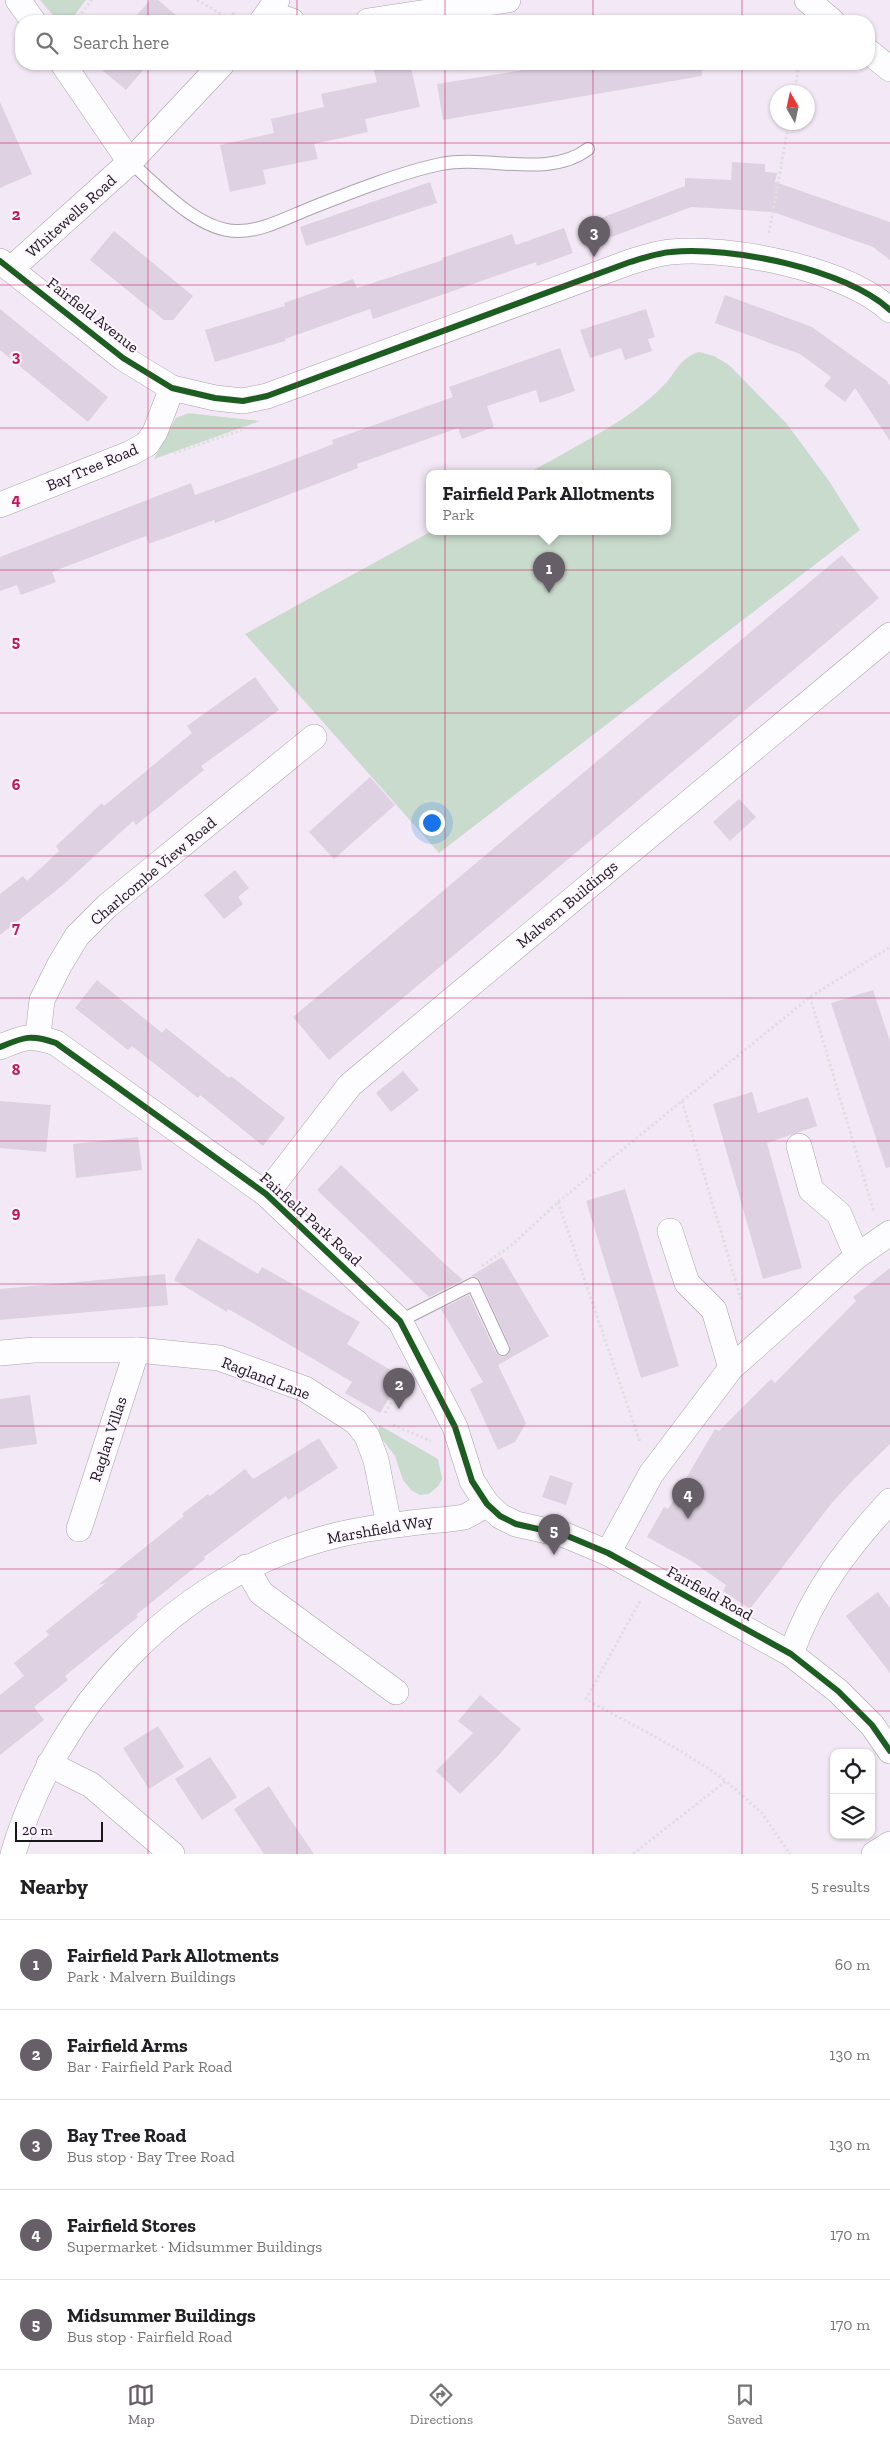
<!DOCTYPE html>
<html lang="en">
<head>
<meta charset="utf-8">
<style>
  :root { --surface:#fff; --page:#f6f6f6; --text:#202124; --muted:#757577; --line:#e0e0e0; --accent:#675f68 }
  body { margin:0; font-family:"Zilla Slab",serif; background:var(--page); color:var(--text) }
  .controls { position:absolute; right:15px; bottom:15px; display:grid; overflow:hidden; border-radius:10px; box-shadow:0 1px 4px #0004 }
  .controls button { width:45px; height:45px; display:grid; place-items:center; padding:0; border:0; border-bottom:1px solid var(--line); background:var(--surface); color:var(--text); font:25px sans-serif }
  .compass { position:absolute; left:770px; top:85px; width:45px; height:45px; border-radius:50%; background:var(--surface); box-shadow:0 1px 4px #0004; rotate:351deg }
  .scale { position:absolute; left:15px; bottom:12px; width:88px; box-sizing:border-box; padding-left:5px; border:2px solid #1b151c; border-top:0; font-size:14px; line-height:18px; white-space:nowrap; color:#1b151c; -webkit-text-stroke:4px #fdf5ff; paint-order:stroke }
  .you { position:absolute; left:431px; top:822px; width:18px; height:18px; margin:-12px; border:4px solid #fff; border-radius:50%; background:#1a73e8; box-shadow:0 0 0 8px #1a73e833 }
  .badge { display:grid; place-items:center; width:32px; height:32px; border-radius:50%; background:var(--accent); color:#fff; font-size:16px; font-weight:700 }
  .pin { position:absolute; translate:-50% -41px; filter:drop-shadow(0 1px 2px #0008) }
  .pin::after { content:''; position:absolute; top:26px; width:18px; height:15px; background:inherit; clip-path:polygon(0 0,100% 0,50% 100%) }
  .popup { position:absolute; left:426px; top:470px; width:245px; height:65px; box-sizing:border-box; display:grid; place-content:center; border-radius:10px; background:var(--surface); filter:drop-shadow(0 1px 4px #0005); font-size:16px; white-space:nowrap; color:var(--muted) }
  .popup b { font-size:19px; color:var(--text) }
  .popup::after { content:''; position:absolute; left:50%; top:100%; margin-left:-10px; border:10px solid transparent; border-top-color:var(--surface) }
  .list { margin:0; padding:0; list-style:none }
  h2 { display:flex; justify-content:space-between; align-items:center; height:65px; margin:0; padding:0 20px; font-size:21px }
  h2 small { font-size:16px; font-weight:400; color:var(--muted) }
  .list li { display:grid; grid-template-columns:32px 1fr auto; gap:15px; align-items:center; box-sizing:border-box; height:90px; padding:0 20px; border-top:1px solid var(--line) }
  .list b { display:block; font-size:19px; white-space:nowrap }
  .list p { margin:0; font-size:16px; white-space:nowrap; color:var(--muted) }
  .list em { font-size:16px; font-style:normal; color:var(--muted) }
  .icon { flex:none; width:28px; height:28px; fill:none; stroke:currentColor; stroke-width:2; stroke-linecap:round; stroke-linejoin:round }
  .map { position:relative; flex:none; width:890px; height:1854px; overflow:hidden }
  .search { position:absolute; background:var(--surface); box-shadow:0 1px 4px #0004; left:15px; right:15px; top:15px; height:55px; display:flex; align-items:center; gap:12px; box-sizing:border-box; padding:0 18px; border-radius:20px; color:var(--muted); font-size:19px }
  .sheet { height:515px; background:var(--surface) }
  nav { display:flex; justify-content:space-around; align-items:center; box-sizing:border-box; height:70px; border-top:1px solid var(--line); background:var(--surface); font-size:14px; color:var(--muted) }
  nav a { display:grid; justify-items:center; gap:2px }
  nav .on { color:var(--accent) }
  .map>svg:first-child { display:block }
  .green { fill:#c9dbcd }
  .building { fill:#ded1e1 }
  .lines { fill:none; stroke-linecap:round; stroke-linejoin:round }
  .lane-casing { stroke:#aaa3ac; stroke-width:14 }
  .street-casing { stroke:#aaa3ac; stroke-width:26 }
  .path { stroke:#e1dee2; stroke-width:3; stroke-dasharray:2.5 2.5; stroke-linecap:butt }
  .lane { stroke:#fdfcfe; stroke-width:12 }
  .street { stroke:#fdfcfe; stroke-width:25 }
  .cycleway-casing { stroke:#fdf5ff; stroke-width:9 }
  .cycleway { stroke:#1b5e20; stroke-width:6 }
  .grid { fill:none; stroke:#c2185b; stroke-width:1; stroke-opacity:0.55 }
  .labels { text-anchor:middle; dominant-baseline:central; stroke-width:4; stroke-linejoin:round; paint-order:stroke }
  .street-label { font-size:16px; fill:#1b151c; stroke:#fdf5ff }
  .grid-label { font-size:16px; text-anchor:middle; font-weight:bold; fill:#c2185b; stroke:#fdf5ff; stroke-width:4; stroke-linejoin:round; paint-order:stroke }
</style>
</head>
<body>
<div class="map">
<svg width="890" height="1854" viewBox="0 0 890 1854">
  <rect width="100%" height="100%" fill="#f3e9f6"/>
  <g class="green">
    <polygon points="40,0 86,0 70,21 58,21"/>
    <path d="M699 352 714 356 729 365 787 424 829 481 860 530 439 853 245 634 430 532H668V474H527C568 450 631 420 663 386 677 372 679 358 699 352Z"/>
    <polygon points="189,413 196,414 260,421 154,459 176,418"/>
    <polygon points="379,1425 438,1459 442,1479 438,1486 429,1494 420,1495 411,1490 403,1480 395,1456 379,1435"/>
  </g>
  <g class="building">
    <polygon points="150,0 158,0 183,21 132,21"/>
    <polygon points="97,64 148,64 126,90 96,65"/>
    <polygon points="372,64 410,64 420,107 365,119 368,132 314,144 318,159 263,170 266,184 230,192 220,145 274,133 271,119 324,107 321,94 377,82"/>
    <polygon points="561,64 701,64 702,76 443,120 437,84"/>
    <polygon points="0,102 32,174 0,188"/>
    <polygon points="732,162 765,164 765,172 777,173 775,182 890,222 890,260 873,247 773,212 729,209 691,207 595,243 588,223 685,186 685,178 731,180"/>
    <polygon points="430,182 437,203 306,246 300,227"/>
    <polygon points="564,228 573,253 537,266 536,262 373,319 370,309 285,339 285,341 215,362 205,330 285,306 284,303 353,279 357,288 443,260 442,258 512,234 516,245"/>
    <polygon points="114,231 193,296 173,320 164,320 90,260"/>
    <polygon points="725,295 812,327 887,381 890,387 890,441 855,388 845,402 824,386 831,377 800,354 715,323"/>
    <polygon points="0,309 108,397 88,422 0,350"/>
    <polygon points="646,309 655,337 648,339 652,351 625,360 621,348 590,358 580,330"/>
    <polygon points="560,348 575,391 540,403 536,390 487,406 494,427 462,439 458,428 357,464 358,468 215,523 214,520 149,544 146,536 91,557 52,572 56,582 21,595 17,585 0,591 0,557 191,483 195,495 279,465 333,444 332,440 453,397 449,387"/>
    <polygon points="842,555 879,598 329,1060 293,1017"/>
    <polygon points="255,677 279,710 201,766 204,770 136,825 133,821 63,885 0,935 0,894 23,876 27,881 59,851 56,846 102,803 104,806 192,733 187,726"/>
    <polygon points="370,777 395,805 334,859 309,832"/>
    <polygon points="739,799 756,817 730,841 713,822"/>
    <polygon points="235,870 249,888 238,897 243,904 224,919 204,895"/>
    <polygon points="97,980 162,1033 166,1028 229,1078 231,1076 285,1118 263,1146 200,1095 198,1098 132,1046 128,1050 75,1008"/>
    <polygon points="873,990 890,1041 890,1167 886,1168 831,1003"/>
    <polygon points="403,1071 419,1090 391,1112 376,1093"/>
    <polygon points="752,1092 758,1113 808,1097 817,1126 767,1143 802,1268 763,1279 713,1104"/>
    <polygon points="0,1101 51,1105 46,1152 0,1148"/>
    <polygon points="138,1137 142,1170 76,1178 73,1144"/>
    <polygon points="341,1165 446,1265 463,1280 429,1297 317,1190"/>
    <polygon points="625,1189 679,1366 641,1378 586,1201"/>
    <polygon points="198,1238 258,1274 262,1267 360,1322 347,1344 402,1377 380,1413 345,1393 352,1382 251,1322 228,1309 227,1312 174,1280"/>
    <polygon points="502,1257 549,1336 498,1365 526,1423 515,1442 498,1450 470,1389 483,1382 441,1309 469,1295 496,1353 502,1357 509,1354 510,1346 480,1281 477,1277 471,1276"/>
    <polygon points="890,1268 890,1444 853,1480 831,1504 750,1609 723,1591 726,1585 693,1562 647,1537 664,1507 668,1509 715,1429 719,1431 771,1379 775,1383 856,1301 853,1297"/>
    <polygon points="165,1274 168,1305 0,1320 0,1289"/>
    <polygon points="30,1395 37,1444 0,1449 0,1399"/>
    <polygon points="319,1438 338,1468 288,1500 286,1496 204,1557 205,1559 136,1615 138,1617 65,1676 68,1680 34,1707 44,1720 0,1755 0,1695 24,1676 14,1663 49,1635 46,1631 106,1583 98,1585 184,1516 182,1514 208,1494 210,1496 245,1469 253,1479"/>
    <polygon points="550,1475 573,1483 566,1505 542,1497"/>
    <polygon points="878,1592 890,1608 890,1673 846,1616"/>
    <polygon points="480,1695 521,1729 499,1755 460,1794 436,1771 473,1733 458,1721"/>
    <polygon points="158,1726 184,1767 149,1789 123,1748"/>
    <polygon points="210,1757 237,1797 202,1820 175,1779"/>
    <polygon points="269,1786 288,1816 314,1854 264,1854 234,1809"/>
  </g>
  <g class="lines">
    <g class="lane-casing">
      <g id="lane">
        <path d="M130 162C158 186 197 230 236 231 261 232 288 217 311 208 349 193 402 172 441 164 488 155 549 179 588 149"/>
        <polyline points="400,1321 473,1284 503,1349"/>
      </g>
    </g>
    <g class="street-casing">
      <g id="street">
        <polyline points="18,0 33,21"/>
        <polyline points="807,0 832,21"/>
        <polyline points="269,13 292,21"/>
        <polyline points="262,21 277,0"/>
        <polyline points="368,21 508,0"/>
        <polyline points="869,52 890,69"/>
        <polyline points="63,64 130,162"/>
        <path d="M0 261 123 358 172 388 215 398 243 401 267 396 630 262C643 258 658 253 671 252 731 246 846 269 890 310"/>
        <polyline points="11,269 130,162 222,64"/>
        <polyline points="0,505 131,453 147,444 155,432 172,388"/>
        <polyline points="38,1036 42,1000 60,964 77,936 107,906 314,737"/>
        <path d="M0 1047C24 1037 31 1034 56 1043L266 1194 400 1321 455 1427 472 1481 487 1504 500 1516 516 1524 565 1535 608 1553 791 1654 838 1691 872 1725 890 1751"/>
        <polyline points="799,1146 811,1190 839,1214 857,1256"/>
        <polyline points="266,1194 350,1085 890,635"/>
        <polyline points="670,1231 687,1283 714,1310 731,1368"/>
        <polyline points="0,1353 34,1350 137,1350 219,1358 305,1389 356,1422 367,1436 376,1460 389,1525"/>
        <polyline points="79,1529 137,1350"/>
        <polyline points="608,1553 651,1474 731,1368 857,1256 890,1233"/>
        <polyline points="246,1567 261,1593 396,1692"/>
        <path d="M791 1654C813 1592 846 1549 890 1501"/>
        <polyline points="49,1764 91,1785 172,1854"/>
        <path d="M13 1854C57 1707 172 1581 322 1539 353 1530 386 1526 419 1522 433 1520 449 1520 464 1517 471 1514 480 1508 487 1504"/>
        <polyline points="874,1854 890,1844"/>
      </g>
    </g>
    <g class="path">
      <polyline points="197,0 228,18"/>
      <polyline points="75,21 92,0"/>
      <polyline points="225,21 235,12"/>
      <polyline points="794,92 799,64"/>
      <polyline points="769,233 789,122"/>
      <polyline points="174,453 242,430"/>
      <polyline points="810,997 874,1212"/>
      <polyline points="682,1101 741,1299"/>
      <polyline points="558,1202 640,1442"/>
      <polyline points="482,1266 513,1244 558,1202 810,997 890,947"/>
      <polyline points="385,1413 402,1384"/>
      <polyline points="393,1425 431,1441"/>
      <path d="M640 1601 586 1699C633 1726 683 1749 726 1781"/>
      <polyline points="633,1854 726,1781 762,1813 790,1854"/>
    </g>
    <use href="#lane" class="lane"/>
    <use href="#street" class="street"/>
    <g class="cycleway-casing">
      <g id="cycleway">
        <path d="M0 261 123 358 172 388 215 398 243 401 267 396 630 262C643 258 658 253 671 252 731 246 846 269 890 310"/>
        <path d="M0 1047C24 1037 31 1034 56 1043L266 1194 400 1321 455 1427 472 1481 487 1504 500 1516 516 1524 565 1535 608 1553 791 1654 838 1691 872 1725 890 1751"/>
      </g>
    </g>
    <use href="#cycleway" class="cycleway"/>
  </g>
  <path class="grid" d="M148 0V21M297 0V21M445 0V21M593 0V21M742 0V21M148 64V1854M297 64V1854M445 64V1854M593 64V1854M742 64V1854M0 143H890M0 285H890M0 428H890M0 570H890M0 713H890M0 856H890M0 998H890M0 1141H890M0 1284H890M0 1426H890M0 1569H890M0 1711H890"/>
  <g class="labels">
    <g class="street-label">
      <text transform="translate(71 216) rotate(-42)">Whitewells Road</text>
      <text transform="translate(93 315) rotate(38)">Fairfield Avenue</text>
      <text transform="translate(92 467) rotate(-23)">Bay Tree Road</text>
      <text transform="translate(153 871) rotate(-40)">Charlcombe View Road</text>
      <text transform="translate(567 904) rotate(-40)">Malvern Buildings</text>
      <text transform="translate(311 1219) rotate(42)">Fairfield Park Road</text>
      <text transform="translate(266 1378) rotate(21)">Ragland Lane</text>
      <text transform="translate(108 1439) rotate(-72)">Raglan Villas</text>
      <text transform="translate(380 1529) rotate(-10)">Marshfield Way</text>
      <text transform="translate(710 1593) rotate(29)">Fairfield Road</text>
    </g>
  </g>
  <g class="grid-label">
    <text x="16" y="220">2</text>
    <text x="16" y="362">3</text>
    <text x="16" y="505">4</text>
    <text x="16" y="647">5</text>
    <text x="16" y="790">6</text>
    <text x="16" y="933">7</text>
    <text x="16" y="1075">8</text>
    <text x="16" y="1218">9</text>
  </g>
</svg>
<div class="controls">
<button><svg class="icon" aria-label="locate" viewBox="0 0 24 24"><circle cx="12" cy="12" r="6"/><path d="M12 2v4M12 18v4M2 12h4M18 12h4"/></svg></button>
<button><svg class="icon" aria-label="layers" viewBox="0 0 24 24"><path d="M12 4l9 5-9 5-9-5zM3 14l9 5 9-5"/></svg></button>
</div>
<svg class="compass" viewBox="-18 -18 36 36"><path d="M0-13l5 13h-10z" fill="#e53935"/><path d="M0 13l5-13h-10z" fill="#757577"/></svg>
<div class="scale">20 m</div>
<div class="you"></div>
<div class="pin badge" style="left:549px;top:593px">1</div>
<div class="popup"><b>Fairfield Park Allotments</b>Park</div>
<div class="pin badge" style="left:399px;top:1409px">2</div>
<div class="pin badge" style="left:594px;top:257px">3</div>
<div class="pin badge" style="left:688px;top:1519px">4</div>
<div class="pin badge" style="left:554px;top:1555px">5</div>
<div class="search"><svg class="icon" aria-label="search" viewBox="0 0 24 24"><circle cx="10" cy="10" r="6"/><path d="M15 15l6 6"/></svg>Search here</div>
</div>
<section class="sheet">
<h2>Nearby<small>5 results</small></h2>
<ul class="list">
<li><span class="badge">1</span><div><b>Fairfield Park Allotments</b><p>Park · Malvern Buildings</p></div><em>60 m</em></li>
<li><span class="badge">2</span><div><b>Fairfield Arms</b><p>Bar · Fairfield Park Road</p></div><em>130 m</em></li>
<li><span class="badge">3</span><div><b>Bay Tree Road</b><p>Bus stop · Bay Tree Road</p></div><em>130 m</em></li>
<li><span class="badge">4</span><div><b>Fairfield Stores</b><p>Supermarket · Midsummer Buildings</p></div><em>170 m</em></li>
<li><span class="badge">5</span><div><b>Midsummer Buildings</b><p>Bus stop · Fairfield Road</p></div><em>170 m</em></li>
</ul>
</section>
<nav>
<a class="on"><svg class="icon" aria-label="map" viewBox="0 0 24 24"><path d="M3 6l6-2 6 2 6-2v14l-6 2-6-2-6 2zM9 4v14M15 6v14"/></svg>Map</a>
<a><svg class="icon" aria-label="directions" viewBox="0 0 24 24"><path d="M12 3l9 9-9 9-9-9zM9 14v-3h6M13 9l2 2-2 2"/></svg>Directions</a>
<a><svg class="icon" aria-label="saved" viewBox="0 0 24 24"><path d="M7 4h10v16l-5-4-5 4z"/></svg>Saved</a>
</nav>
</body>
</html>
